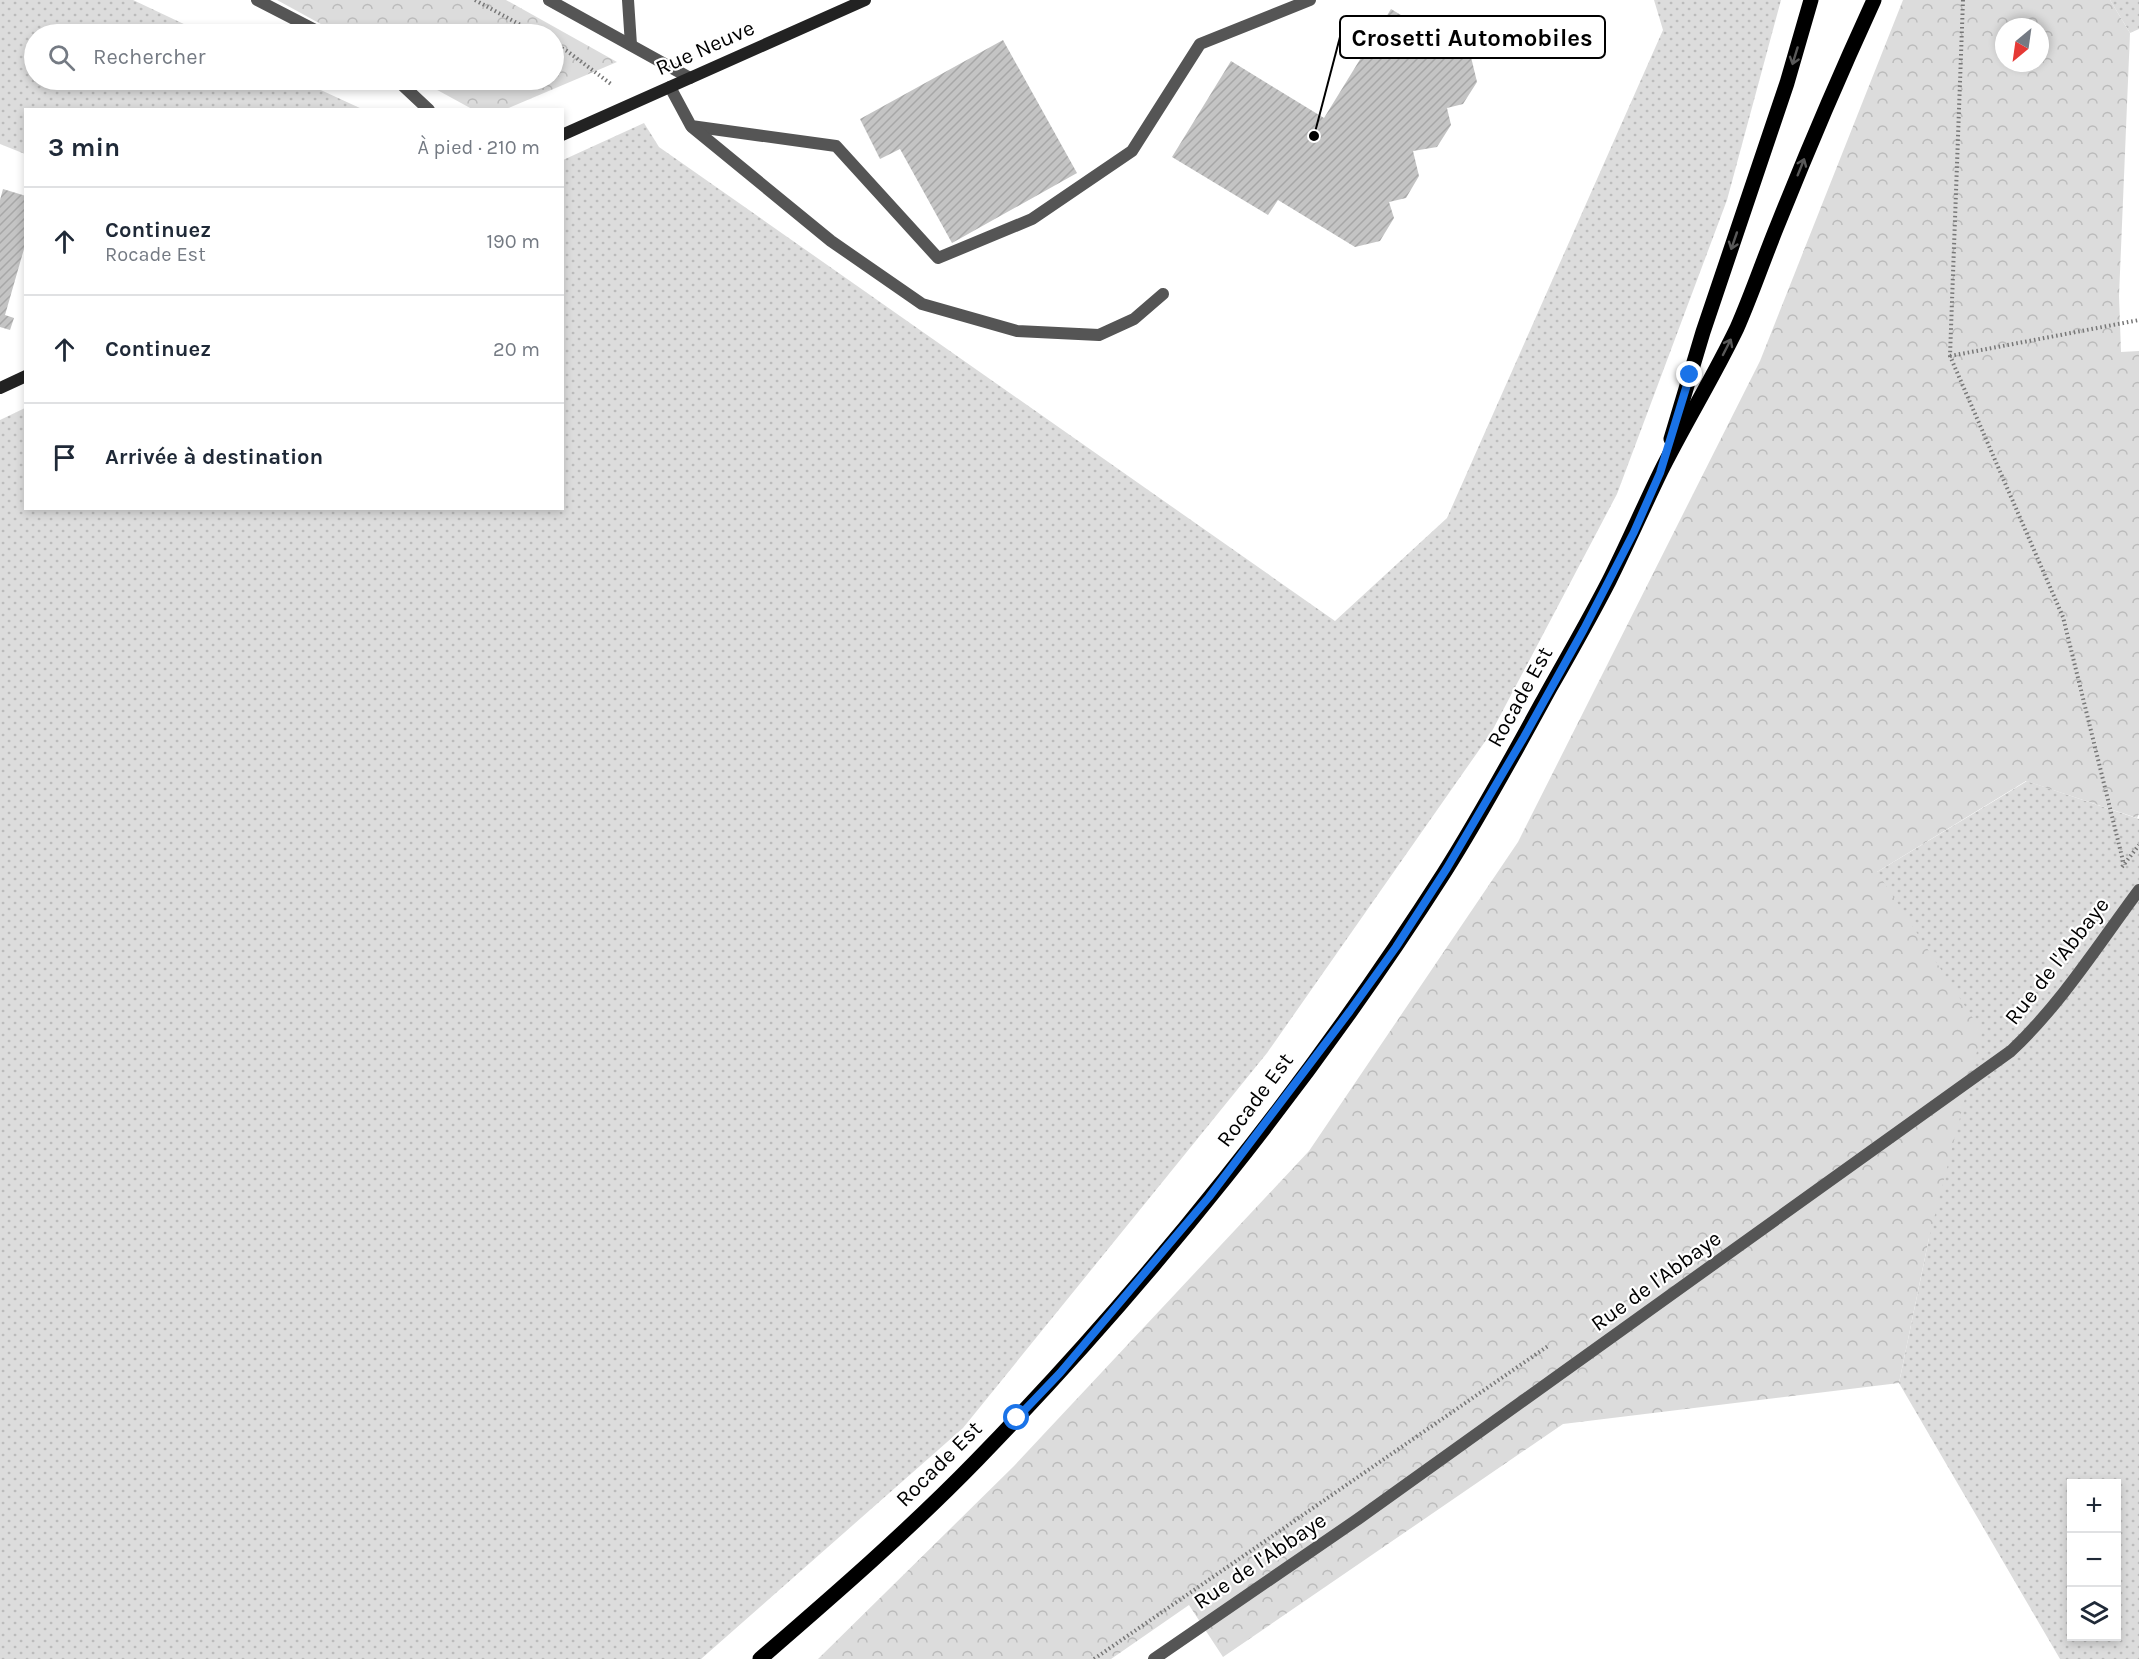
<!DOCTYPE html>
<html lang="fr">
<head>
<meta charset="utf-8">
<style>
  :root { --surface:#fff; --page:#f6f6f7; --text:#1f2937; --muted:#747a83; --line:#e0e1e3 }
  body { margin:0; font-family:Karla,sans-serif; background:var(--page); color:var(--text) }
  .controls { position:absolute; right:18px; bottom:18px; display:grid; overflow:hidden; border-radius:0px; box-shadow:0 3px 9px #0003 }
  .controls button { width:54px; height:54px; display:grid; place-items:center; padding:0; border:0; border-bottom:2px solid var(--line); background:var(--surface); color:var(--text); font:30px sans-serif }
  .compass { position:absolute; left:1995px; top:18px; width:54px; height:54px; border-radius:50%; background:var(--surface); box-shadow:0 3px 9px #0003; rotate:209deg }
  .stop { position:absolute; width:18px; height:18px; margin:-14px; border:4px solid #1a73e8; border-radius:50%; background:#fff }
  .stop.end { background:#1a73e8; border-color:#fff; box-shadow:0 2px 6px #0008 }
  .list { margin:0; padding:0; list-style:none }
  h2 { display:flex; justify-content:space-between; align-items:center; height:78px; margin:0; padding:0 24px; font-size:26px }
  h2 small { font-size:20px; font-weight:400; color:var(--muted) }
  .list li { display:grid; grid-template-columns:39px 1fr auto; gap:18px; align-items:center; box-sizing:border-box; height:108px; padding:0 24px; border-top:2px solid var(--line) }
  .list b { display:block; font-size:22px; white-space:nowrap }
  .list p { margin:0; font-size:20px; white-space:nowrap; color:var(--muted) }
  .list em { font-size:20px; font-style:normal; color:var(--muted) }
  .icon { flex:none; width:33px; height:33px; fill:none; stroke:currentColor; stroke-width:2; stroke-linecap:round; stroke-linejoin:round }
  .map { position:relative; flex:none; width:2139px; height:1659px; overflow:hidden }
  .search { position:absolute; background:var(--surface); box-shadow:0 3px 9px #0003; left:24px; top:24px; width:540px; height:66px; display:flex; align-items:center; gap:15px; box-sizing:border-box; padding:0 21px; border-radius:33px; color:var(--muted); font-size:22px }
  .panel { position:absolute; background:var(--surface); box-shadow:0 3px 9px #0003; left:24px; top:108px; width:540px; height:402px; border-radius:0px }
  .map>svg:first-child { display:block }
  .grass { fill:url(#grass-dots); fill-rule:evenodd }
  .forest { fill:url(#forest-crowns); fill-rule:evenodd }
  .building { fill:url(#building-hatch) }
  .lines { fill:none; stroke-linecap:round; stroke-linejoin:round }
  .path { stroke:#777; stroke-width:4; stroke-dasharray:1.5 3; stroke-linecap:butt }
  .lane { stroke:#555; stroke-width:12 }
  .street { stroke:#555; stroke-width:12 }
  .secondary { stroke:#222; stroke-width:12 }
  .primary { stroke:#000; stroke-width:15 }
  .oneway { stroke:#595959 }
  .route { stroke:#1a73e8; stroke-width:8 }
  .labels { text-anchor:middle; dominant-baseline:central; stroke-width:4.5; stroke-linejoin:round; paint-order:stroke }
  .street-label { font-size:22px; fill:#000; stroke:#fff }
  .leader { fill:none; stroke:#000; stroke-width:2 }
  .callout-dot { fill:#000; stroke:#fff; stroke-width:2 }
  .callout { fill:#fff; stroke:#000; stroke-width:2 }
  .callout-label { font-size:24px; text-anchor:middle; font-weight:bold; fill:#000 }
</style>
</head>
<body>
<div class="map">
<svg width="2139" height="1659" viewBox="0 0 2139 1659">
  <defs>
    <pattern id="grass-dots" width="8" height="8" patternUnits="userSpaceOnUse" patternTransform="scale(1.5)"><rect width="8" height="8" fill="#dcdcdc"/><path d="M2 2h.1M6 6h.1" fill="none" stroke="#bbb" stroke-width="1.8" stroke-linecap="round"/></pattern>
    <pattern id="forest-crowns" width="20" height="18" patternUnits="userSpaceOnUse" patternTransform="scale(1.5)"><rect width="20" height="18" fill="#dcdcdc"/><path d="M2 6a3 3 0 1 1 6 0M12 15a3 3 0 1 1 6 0" fill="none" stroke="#bbb"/></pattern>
    <pattern id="building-hatch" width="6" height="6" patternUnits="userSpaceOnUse" patternTransform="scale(1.5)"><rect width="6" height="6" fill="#c4c4c4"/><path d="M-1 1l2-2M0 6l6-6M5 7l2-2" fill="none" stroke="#a7a7a7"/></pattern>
  </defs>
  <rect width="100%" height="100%" fill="#fff"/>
  <g class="grass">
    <polygon points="0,0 133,0 205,34 34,34 34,80 299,80 362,109 26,110 25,154 0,144"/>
    <polygon points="1654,0 1781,0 1727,200 1617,494 1491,733 1267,1053 963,1428 701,1659 0,1659 0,420 25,408 26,508 562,508 563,160 644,123 659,147 1335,621 1447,518 1663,30"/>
    <polygon points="2110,0 2139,0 2139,29 2130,33"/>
    <path d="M2027 781 2139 819V1659H2060L1899 1383 1929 1238 1877 872ZM2072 1484H2116V1636H2072Z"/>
  </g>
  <g class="forest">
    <polygon points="277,0 506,0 617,62 506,109 472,109 419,80 554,80 554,34 339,34"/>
    <path d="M1903 0H2110L2130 33 2119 296 2121 352 2139 351V814L2137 818 2026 781 1877 872 1982 1032 1929 1238 1899 1383 1563 1424 1223 1657 1189 1605 1111 1659H818L1014 1466 1309 1151 1518 842 1760 361ZM2004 27H2040V63H2004Z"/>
  </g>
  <g class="building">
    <polygon points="1391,9 1471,57 1477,82 1463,104 1447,108 1451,125 1437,147 1413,151 1419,176 1406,198 1389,202 1394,218 1380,241 1355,247 1278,200 1268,215 1172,157 1231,61 1324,118"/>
    <polygon points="1003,40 1077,173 952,243 900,149 880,159 860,119"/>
    <polygon points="3,189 26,196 26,242 5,315 14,318 10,330 0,327 0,200"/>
  </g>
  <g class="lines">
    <g class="path">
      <polyline points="475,0 537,34"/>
      <polyline points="1963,0 1950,356 2063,617 2124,865"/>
      <polyline points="554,44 567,51 611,84"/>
      <polyline points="1950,356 2139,320"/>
      <polyline points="2122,867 2139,845"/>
      <polyline points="1094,1659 1548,1346"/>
    </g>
    <g class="lane">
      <polyline points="549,0 690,78"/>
      <polyline points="628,0 631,45"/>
      <polyline points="670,87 691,126 836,146 938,258 1032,219 1132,151 1200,44 1310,0"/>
      <polyline points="692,127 831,241 922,304 1017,331 1099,335 1134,319 1163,294"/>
    </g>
    <g class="street">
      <polyline points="257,0 323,34"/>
      <polyline points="397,80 429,110"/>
      <path d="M1154 1659 1358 1519 2011 1051C2061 1004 2098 945 2139 890"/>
    </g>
    <g class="secondary">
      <polyline points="562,135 865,0"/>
      <polyline points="0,388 26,376"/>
    </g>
    <g class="primary">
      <polyline points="1671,439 1703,332 1787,83 1811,0"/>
      <path d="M760 1659C834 1595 909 1530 977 1460 1149 1283 1311 1081 1444 873 1482 813 1516 750 1550 688 1570 653 1590 618 1609 581 1627 545 1643 508 1661 471 1685 423 1714 376 1737 328 1752 294 1764 258 1778 224 1808 149 1840 74 1874 0"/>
    </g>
  </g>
  <defs><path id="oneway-shaft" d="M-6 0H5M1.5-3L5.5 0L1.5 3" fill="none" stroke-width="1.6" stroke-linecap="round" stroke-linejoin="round" transform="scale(1.5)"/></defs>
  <g class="oneway">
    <use href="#oneway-shaft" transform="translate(1795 56) rotate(107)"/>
    <use href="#oneway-shaft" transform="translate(1801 167) rotate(-68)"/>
    <use href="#oneway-shaft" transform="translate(1734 241) rotate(109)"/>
    <use href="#oneway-shaft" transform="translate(1727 347) rotate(-63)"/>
  </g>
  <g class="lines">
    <polyline class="route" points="1017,1418 1060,1373 1209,1197 1350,1011 1396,947 1447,868 1524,737 1584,629 1634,532 1660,473 1690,375"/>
  </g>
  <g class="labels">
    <g class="street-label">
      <text transform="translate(705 48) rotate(-24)">Rue Neuve</text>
      <text transform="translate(1520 697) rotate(-61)">Rocade Est</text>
      <text transform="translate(2057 961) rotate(-52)">Rue de l'Abbaye</text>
      <text transform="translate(1255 1100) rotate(-53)">Rocade Est</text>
      <text transform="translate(1656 1281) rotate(-36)">Rue de l'Abbaye</text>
      <text transform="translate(939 1464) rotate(-45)">Rocade Est</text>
      <text transform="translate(1260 1561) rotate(-34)">Rue de l'Abbaye</text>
    </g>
  </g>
  <path class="leader" d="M1314 136L1340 37"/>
  <circle class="callout-dot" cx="1314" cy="136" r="6"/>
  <rect class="callout" x="1340" y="16" width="265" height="42" rx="6"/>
  <g class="callout-label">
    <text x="1472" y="46">Crosetti Automobiles</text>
  </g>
</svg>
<div class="controls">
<button>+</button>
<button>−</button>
<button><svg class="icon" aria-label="layers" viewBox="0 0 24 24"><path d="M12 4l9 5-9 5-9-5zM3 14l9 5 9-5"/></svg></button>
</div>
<svg class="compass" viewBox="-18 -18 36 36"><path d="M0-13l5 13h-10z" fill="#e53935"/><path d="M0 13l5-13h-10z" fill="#747a83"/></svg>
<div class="stop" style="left:1017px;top:1418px"></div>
<div class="stop end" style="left:1690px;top:375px"></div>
<div class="search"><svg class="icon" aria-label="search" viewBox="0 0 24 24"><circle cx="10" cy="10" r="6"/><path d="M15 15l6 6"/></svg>Rechercher</div>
<section class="panel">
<h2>3 min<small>À pied · 210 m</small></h2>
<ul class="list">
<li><svg class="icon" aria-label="ahead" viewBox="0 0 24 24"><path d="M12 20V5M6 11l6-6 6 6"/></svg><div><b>Continuez</b><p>Rocade Est</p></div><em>190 m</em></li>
<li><svg class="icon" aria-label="ahead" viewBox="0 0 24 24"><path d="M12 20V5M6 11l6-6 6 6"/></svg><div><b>Continuez</b></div><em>20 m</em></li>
<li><svg class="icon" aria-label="arrive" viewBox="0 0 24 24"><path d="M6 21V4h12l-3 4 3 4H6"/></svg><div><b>Arrivée à destination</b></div></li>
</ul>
</section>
</div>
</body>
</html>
